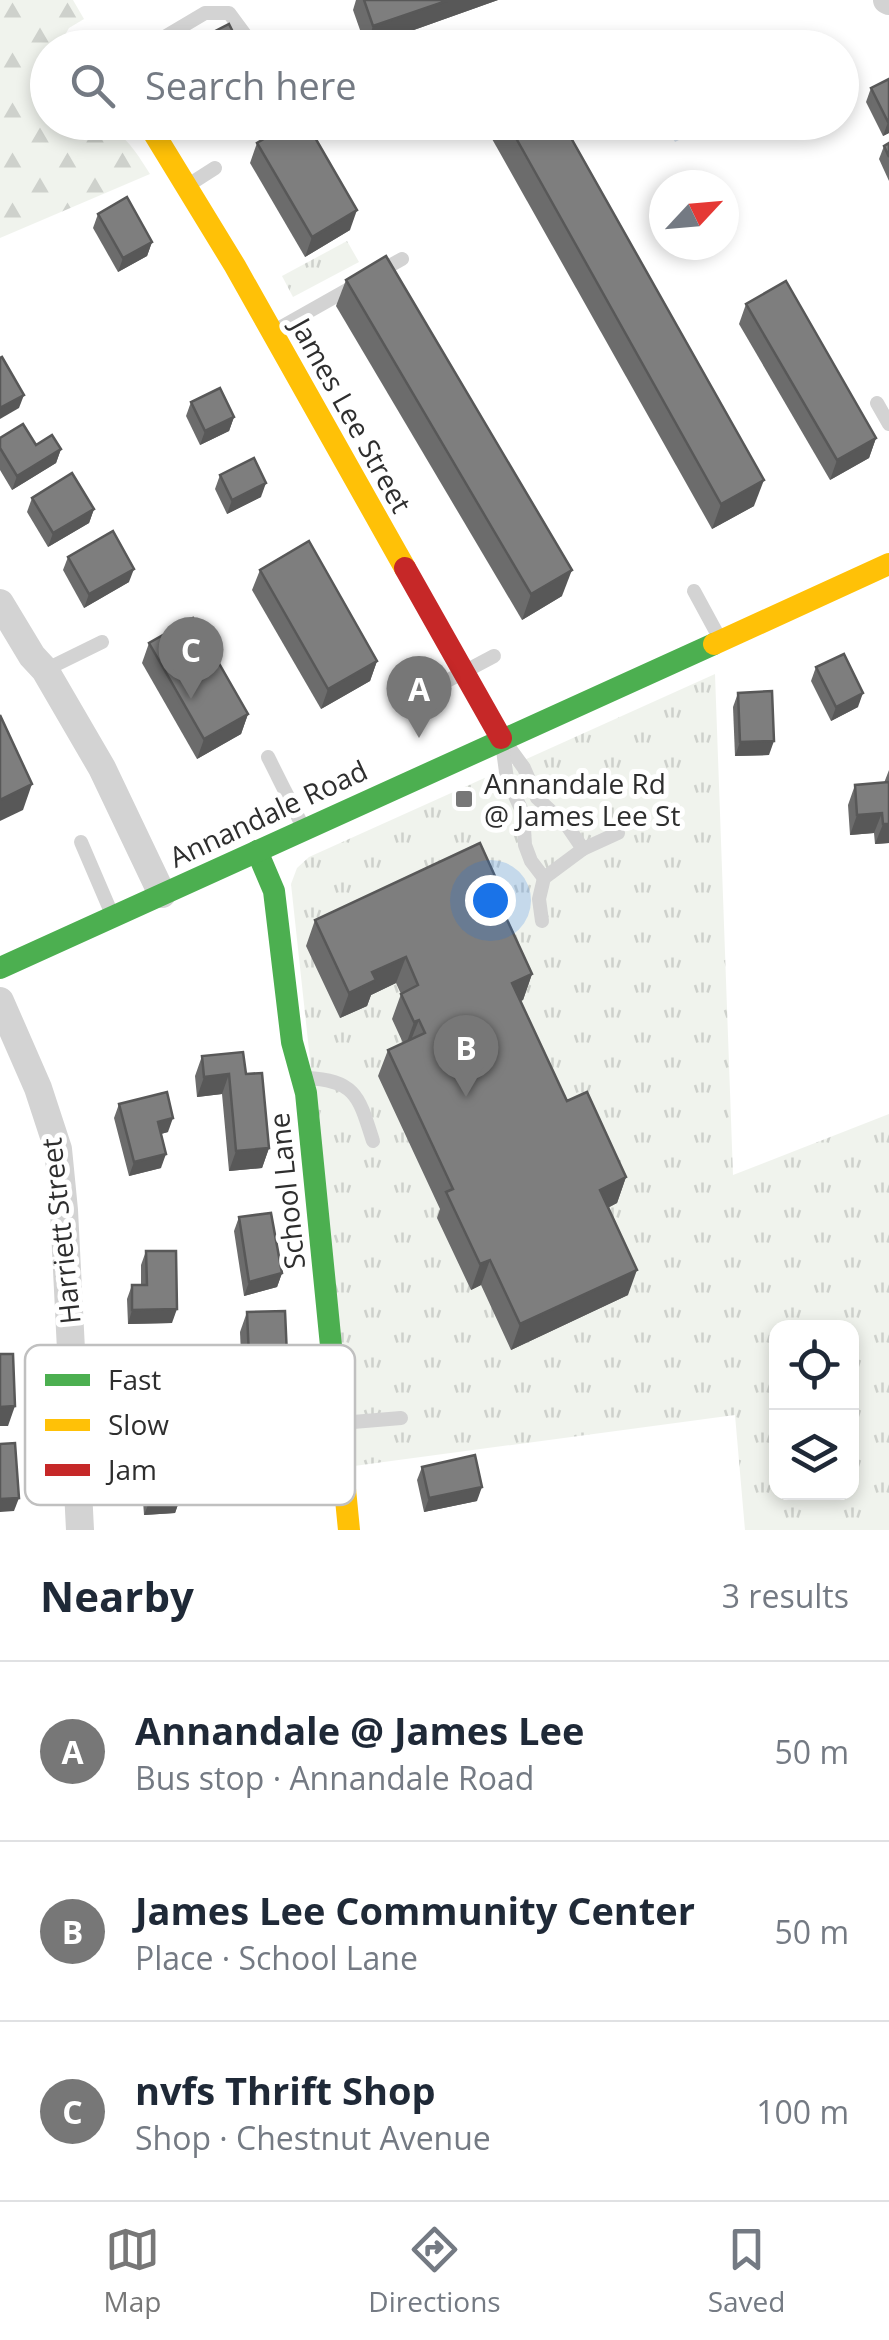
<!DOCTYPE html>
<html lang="en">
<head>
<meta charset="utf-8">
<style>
  :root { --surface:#fff; --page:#f2f2f3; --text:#1f2937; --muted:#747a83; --line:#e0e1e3; --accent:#777 }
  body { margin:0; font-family:"Open Sans",sans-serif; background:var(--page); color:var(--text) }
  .controls { position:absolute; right:30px; bottom:30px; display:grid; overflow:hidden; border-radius:20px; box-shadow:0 5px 15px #0003 }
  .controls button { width:90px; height:90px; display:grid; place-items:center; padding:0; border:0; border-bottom:2px solid var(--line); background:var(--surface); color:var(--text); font:50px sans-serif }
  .compass { position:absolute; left:649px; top:170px; width:90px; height:90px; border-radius:50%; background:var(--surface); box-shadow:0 5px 15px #0003; rotate:64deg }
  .you { position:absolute; left:490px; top:900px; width:35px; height:35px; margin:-25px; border:8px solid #fff; border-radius:50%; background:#1a73e8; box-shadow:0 0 0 15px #1a73e833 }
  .badge { display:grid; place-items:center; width:65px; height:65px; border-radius:50%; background:var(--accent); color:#fff; font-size:32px; font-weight:700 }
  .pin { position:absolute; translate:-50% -82px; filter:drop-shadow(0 2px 5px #0008) }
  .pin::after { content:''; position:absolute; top:52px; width:35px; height:30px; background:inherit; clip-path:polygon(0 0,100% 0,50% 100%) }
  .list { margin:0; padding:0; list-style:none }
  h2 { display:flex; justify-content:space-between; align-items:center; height:130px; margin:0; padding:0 40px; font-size:42px }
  h2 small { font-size:32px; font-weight:400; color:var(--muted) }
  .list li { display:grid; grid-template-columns:65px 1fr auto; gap:30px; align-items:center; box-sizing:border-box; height:180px; padding:0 40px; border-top:2px solid var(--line) }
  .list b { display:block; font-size:38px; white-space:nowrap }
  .list p { margin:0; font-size:32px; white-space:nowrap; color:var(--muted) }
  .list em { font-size:32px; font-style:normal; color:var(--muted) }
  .icon { flex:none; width:55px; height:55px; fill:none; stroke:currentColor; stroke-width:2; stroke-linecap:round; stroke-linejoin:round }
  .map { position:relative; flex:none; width:889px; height:1530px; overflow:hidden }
  .search { position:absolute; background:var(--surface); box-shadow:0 5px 15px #0003; left:30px; right:30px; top:30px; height:110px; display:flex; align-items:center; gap:25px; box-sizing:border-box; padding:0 35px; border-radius:55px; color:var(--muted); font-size:38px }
  .sheet { height:670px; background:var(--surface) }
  nav { display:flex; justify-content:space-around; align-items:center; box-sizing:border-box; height:140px; border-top:2px solid var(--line); background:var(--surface); font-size:28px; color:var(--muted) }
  nav a { display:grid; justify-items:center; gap:5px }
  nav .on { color:var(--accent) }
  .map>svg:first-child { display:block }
  .forest { fill:url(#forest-firs) }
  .park { fill:url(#park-tufts); fill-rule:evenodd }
  .water { fill:#dbe5ef }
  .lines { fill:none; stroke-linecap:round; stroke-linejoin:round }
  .lane { stroke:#d3d3d3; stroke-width:14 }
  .street { stroke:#d3d3d3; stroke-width:28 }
  .fast { stroke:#4caf50; stroke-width:22 }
  .slow { stroke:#ffc107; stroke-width:22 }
  .jam { stroke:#c62828; stroke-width:22 }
  .wall { fill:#6c6c6c }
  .shaded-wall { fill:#585858 }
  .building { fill:#7e7e7e; stroke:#585858; stroke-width:2.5 }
  .poi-dot { fill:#777; stroke:#fff; stroke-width:4 }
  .labels { text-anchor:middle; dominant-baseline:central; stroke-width:10; stroke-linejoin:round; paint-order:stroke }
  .street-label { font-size:28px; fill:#2e2e2e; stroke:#fff }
  .poi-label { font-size:28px; fill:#2e2e2e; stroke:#fff; text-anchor:start }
  .key { fill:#fff; stroke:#c0c0c0; stroke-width:2.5 }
  .key-label { font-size:28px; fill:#2e2e2e }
</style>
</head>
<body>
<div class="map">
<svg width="889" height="1530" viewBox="0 0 889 1530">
  <defs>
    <pattern id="forest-firs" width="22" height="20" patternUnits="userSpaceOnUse" patternTransform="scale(2.5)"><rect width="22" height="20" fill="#f0f3ed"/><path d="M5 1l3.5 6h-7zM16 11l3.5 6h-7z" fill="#ced1cc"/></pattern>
    <pattern id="park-tufts" width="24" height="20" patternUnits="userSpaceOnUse" patternTransform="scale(2.5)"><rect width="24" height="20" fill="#f0f3ed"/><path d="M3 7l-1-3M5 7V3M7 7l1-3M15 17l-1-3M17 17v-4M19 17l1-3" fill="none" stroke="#ced1cc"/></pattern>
  </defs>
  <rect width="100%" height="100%" fill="#fff"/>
  <path class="forest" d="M0 0H73L84 19 69 28 58 47 48 48V122C107 122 118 121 150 174L0 238Z"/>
  <g class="park">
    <polygon points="347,241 359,262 293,297 282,276"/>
    <path d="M715 674 733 1175 889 1114V1530H745L735 1415 354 1466 291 884 297 868 309 857ZM776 1328H852V1492H776Z"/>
  </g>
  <polygon class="water" points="664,123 712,123 675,142"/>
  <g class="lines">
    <g class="lane">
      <polyline points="146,48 205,13 229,13 252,44"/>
      <polyline points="190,184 215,168"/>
      <polyline points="377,273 402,259"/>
      <polyline points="276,330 354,286"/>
      <polyline points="877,403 889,424"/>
      <polyline points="694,591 720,639"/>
      <polyline points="45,670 102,642"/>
      <polyline points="445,682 494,656"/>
      <polyline points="505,742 524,768 537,798 568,827 583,849"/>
      <polyline points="502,743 507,779 523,813 525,845 531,861 544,878"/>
      <polyline points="268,757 302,825"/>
      <polyline points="81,842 111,912"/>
      <polyline points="542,921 539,899 544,878 583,849 618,833"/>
      <path d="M306 1078C356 1080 359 1097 373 1141"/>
      <polyline points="341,1423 401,1418"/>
    </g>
    <g class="street">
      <polyline points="887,0 889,1"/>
      <polyline points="0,603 32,656 45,670 102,768 162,894"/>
      <polyline points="0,1001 38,1088 58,1149 64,1210 80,1530"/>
    </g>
    <g class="fast">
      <polyline points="257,851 274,891 292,1042 306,1093 333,1366"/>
      <polyline points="0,968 714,644"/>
    </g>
    <g class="slow">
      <polyline points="147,122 235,266 405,568"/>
      <polyline points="714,644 889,564"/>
      <polyline points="333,1366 349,1530"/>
    </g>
    <polyline class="jam" points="405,568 501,738"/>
  </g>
  <g class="wall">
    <polygon points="356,0 498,0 366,47 353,10"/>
    <polygon points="889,79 889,133 883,136 866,102 871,88"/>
    <polygon points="489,122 562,122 754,506 712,529 487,130"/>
    <polygon points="257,143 350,230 305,257 250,163"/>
    <polygon points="889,143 889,181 879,159 884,146"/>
    <polygon points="98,214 152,242 147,256 118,272 93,228"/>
    <polygon points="346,280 562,596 522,620 336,306"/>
    <polygon points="746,304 876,438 869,458 830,480 739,324"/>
    <polygon points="191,402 234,417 229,431 200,445 186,416"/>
    <polygon points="0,438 36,445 61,449 56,463 12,490 0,470"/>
    <polygon points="220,475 261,497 227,514 215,489"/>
    <polygon points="32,498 94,509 89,523 48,547 27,512"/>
    <polygon points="68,557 129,582 84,608 63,570"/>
    <polygon points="260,570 377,661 370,681 321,709 252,590"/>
    <polygon points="149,643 248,714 241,734 197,759 142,663"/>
    <polygon points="816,667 858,707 831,721 811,681"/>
    <polygon points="738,693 769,755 735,756 733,707"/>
    <polygon points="889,770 889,843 875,844 874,833 850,835 848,805 855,785 884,783"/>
    <polygon points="506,917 532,974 523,1000 520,1001 567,1101 626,1177 617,1203 608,1208 628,1295 511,1350 481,1285 471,1290 437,1218 440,1209 378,1076 388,1050 403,1043 392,1019 401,994 396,983 371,995 367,1006 340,1018 306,946 315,920"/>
    <polygon points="202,1056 246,1074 269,1148 262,1168 229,1171 222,1094 197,1097 195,1076"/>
    <polygon points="119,1104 168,1132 161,1134 161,1168 129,1176 114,1118"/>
    <polygon points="239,1217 282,1273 277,1287 244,1296 234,1231"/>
    <polygon points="146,1251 172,1323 128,1324 127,1299 132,1285 141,1285 141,1265"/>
    <polygon points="247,1312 281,1420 244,1422 240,1332"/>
    <polygon points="152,1358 179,1418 149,1419 147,1372"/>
    <polygon points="147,1424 190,1485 181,1485 182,1493 175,1513 144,1515 139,1444"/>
    <polygon points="422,1467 477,1501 424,1512 417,1480"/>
  </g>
  <g class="shaded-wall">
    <polygon points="449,0 498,0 366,47 373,26"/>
    <polygon points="888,122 889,122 889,133 883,136"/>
    <polygon points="357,210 350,230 305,257 312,237"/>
    <polygon points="152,242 147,256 118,272 123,258"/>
    <polygon points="24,395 19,408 0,419 0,408"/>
    <polygon points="234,417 229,431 200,445 205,431"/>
    <polygon points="876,438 869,458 830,480 837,460"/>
    <polygon points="61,449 56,463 12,490 17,476"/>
    <polygon points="764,480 754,506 712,529 721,504"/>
    <polygon points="266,483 261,497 227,514 232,500"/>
    <polygon points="94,509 89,523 48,547 53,533"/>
    <polygon points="134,569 129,582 84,608 89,594"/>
    <polygon points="572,570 562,596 522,620 531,594"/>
    <polygon points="377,661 370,681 321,709 328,689"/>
    <polygon points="863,693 858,707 831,721 836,707"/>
    <polygon points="248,714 241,734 197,759 204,739"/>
    <polygon points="774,741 769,755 735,756 740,742"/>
    <polygon points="32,784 23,810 0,821 0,800"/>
    <polygon points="882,813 874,833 850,835 857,815"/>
    <polygon points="883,824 889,824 889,843 875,844"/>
    <polygon points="406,957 396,983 371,995 367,1006 340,1018 349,993 372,972"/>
    <polygon points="532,974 523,1000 503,1009 512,983"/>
    <polygon points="419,1020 409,1045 405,1047 414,1022"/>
    <polygon points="229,1074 222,1094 197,1097 204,1077"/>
    <polygon points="173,1118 168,1132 153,1136 158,1122"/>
    <polygon points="269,1148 262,1168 229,1171 236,1151"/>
    <polygon points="166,1154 161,1168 129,1176 134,1162"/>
    <polygon points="626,1177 617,1203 590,1216 600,1190"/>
    <polygon points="490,1260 481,1285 471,1290 480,1264"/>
    <polygon points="637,1270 628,1295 511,1350 520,1324"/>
    <polygon points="282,1273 277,1287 244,1296 249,1282"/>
    <polygon points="177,1309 172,1323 128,1324 132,1310"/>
    <polygon points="289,1400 281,1420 244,1422 251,1402"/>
    <polygon points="184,1404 179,1418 149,1419 154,1405"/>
    <polygon points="15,1406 8,1426 0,1426 0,1407"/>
    <polygon points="198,1464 190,1485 173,1486 180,1465"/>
    <polygon points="482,1487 477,1501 424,1512 429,1498"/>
    <polygon points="182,1493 175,1513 144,1515 152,1495"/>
    <polygon points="19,1498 14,1511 0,1512 0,1499"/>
  </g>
  <g class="building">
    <polygon points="364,0 449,0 373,26"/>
    <polygon points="229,24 241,48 194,48 192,43"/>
    <polygon points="889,79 889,122 888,122 871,88"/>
    <polygon points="292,122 306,122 357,210 312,237 257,143"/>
    <polygon points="507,122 562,122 764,480 721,504"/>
    <polygon points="889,143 889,157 884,146"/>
    <polygon points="127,197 152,242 123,258 98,214"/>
    <polygon points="386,256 572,570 531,594 346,280"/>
    <polygon points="786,281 876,438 837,460 746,304"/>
    <polygon points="2,357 24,395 0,408 0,358"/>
    <polygon points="220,388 234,417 205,431 191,402"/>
    <polygon points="23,424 36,445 52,435 61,449 17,476 0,448 0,438"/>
    <polygon points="254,458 266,483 232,500 220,475"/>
    <polygon points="72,473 94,509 53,533 32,498"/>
    <polygon points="113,531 134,569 89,594 68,557"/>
    <polygon points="309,541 377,661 328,689 260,570"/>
    <polygon points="193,618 248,714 204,739 149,643"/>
    <polygon points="844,654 863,693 836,707 816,667"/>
    <polygon points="772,691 774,741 740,742 738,693"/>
    <polygon points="0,715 32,784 0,800"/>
    <polygon points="889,782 889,824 883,824 882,813 857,815 855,785"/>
    <polygon points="480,843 509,907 503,911 532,974 512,983 567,1101 587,1092 626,1177 600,1190 637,1270 520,1324 490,1260 480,1264 446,1192 453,1189 388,1050 425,1033 419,1020 414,1022 401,994 418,985 406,957 372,972 376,980 349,993 315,920"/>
    <polygon points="243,1052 246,1074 262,1073 269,1148 236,1151 229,1074 204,1077 202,1056"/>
    <polygon points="167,1092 173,1118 158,1122 166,1154 134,1162 119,1104"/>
    <polygon points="271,1213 282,1273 249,1282 239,1217"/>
    <polygon points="146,1251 176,1251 177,1309 132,1310 132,1285 147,1285"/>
    <polygon points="285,1311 289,1400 251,1402 247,1312"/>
    <polygon points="0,1354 13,1354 15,1406 0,1407"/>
    <polygon points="15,1443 19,1498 0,1499 0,1444"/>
    <polygon points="475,1455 482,1487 429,1498 422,1467"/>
  </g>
  <rect class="poi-dot" x="454" y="789" width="20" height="20" rx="5"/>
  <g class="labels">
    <g class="street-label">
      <text transform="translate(352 415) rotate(61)">James Lee Street</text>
      <text transform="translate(268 813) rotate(-25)">Annandale Road</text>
      <text transform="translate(286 1191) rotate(-96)">School Lane</text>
      <text transform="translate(60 1231) rotate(-96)">Harriett Street</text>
    </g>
    <g class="poi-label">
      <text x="484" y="783">Annandale Rd<tspan x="484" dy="32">@ James Lee St</tspan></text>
    </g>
  </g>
  <rect x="25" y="1345" width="330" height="160" rx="15" class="key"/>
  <rect x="45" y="1374" width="45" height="12" fill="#4caf50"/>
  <rect x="45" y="1419" width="45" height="12" fill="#ffc107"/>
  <rect x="45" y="1464" width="45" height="12" fill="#c62828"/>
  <g class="key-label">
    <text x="108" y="1390">Fast</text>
    <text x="108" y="1435">Slow</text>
    <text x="108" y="1480">Jam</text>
  </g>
</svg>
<div class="controls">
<button><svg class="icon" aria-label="locate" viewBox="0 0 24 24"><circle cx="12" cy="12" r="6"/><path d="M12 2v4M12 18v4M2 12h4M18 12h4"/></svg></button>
<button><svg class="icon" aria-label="layers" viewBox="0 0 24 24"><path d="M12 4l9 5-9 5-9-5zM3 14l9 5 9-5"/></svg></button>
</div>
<svg class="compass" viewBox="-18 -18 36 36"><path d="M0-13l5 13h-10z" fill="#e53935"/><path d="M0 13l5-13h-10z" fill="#747a83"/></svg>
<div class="you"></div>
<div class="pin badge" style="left:419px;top:738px">A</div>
<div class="pin badge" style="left:466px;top:1097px">B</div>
<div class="pin badge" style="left:191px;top:699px">C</div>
<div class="search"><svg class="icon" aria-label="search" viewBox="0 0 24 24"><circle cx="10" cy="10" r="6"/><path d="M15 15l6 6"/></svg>Search here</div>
</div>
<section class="sheet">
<h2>Nearby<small>3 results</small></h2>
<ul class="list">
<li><span class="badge">A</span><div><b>Annandale @ James Lee</b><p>Bus stop · Annandale Road</p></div><em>50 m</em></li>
<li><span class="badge">B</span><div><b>James Lee Community Center</b><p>Place · School Lane</p></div><em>50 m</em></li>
<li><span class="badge">C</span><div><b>nvfs Thrift Shop</b><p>Shop · Chestnut Avenue</p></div><em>100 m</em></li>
</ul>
</section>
<nav>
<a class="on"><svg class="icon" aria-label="map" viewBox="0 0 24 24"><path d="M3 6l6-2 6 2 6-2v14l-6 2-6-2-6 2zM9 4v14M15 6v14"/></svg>Map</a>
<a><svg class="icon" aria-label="directions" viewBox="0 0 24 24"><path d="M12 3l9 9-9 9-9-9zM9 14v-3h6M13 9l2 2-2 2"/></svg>Directions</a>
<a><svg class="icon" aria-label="saved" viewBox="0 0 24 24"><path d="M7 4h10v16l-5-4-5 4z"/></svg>Saved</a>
</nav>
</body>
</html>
